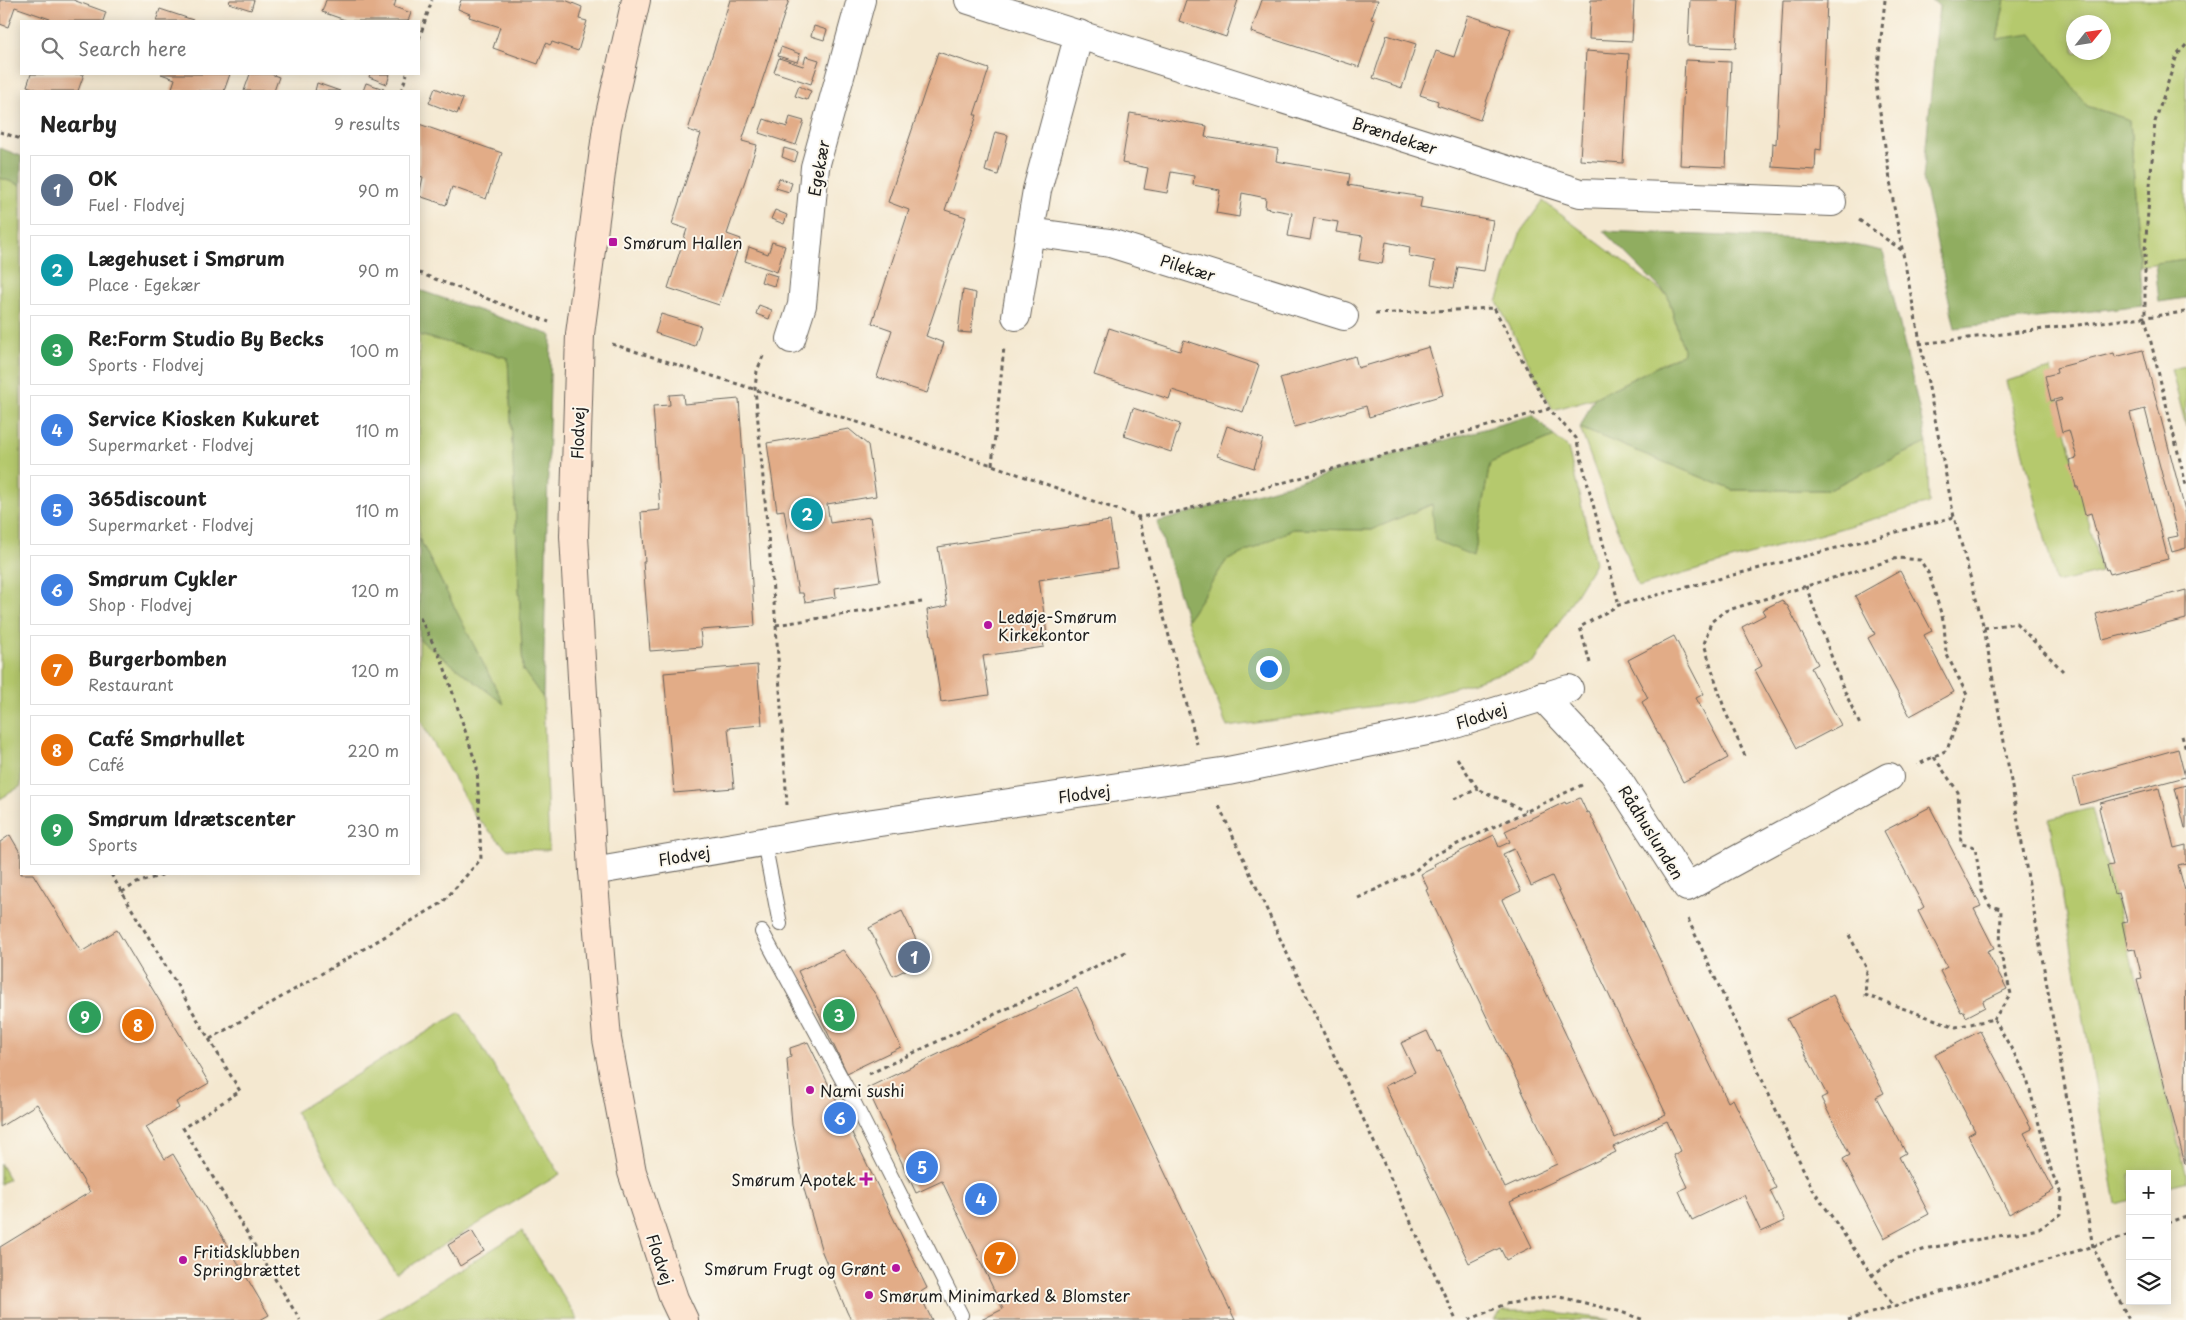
<!DOCTYPE html>
<html lang="en">
<head>
<meta charset="utf-8">
<style>
  :root { --surface:#fff; --page:#f2f2f2; --text:#222; --muted:#767676; --line:#e0e0e0; --accent:#2563eb }
  body { margin:0; font-family:"Playpen Sans",sans-serif; background:var(--page); color:var(--text) }
  .controls { position:absolute; right:15px; bottom:15px; display:grid; overflow:hidden; border-radius:0px; box-shadow:0 2px 12px #0003 }
  .controls button { width:45px; height:45px; display:grid; place-items:center; padding:0; border:0; border-bottom:1px solid var(--line); background:var(--surface); color:var(--text); font:25px sans-serif }
  .compass { position:absolute; left:2066px; top:15px; width:45px; height:45px; border-radius:50%; background:var(--surface); box-shadow:0 2px 12px #0003; rotate:60deg }
  .you { position:absolute; left:1268px; top:668px; width:18px; height:18px; margin:-12px; border:4px solid #fff; border-radius:50%; background:#1a73e8; box-shadow:0 0 0 8px #1a73e833 }
  .badge { display:grid; place-items:center; width:32px; height:32px; border-radius:50%; background:var(--accent); color:#fff; font-size:16px; font-weight:700 }
  .pin { position:absolute; translate:-50% -50%; border:2px solid #fff; box-shadow:0 1px 5px #0006 }
  .list { margin:0; padding:0; list-style:none }
  h2 { display:flex; justify-content:space-between; align-items:center; height:65px; margin:0; padding:0 20px; font-size:21px }
  h2 small { font-size:16px; font-weight:400; color:var(--muted) }
  .list li { display:grid; grid-template-columns:32px 1fr auto; gap:15px; align-items:center; box-sizing:border-box; height:70px; margin:0 10px 10px; padding:0 10px; border:1px solid var(--line); border-radius:0px }
  .list b { display:block; font-size:19px; white-space:nowrap }
  .list p { margin:0; font-size:16px; white-space:nowrap; color:var(--muted) }
  .list em { font-size:16px; font-style:normal; color:var(--muted) }
  .icon { flex:none; width:28px; height:28px; fill:none; stroke:currentColor; stroke-width:2; stroke-linecap:round; stroke-linejoin:round }
  .map { position:relative; flex:none; width:2186px; height:1320px; overflow:hidden }
  .search { position:absolute; background:var(--surface); box-shadow:0 2px 12px #0003; left:20px; top:20px; width:400px; height:55px; display:flex; align-items:center; gap:12px; box-sizing:border-box; padding:0 18px; border-radius:0px; color:var(--muted); font-size:19px }
  .panel { position:absolute; background:var(--surface); box-shadow:0 2px 12px #0003; left:20px; top:90px; width:400px; height:785px; border-radius:0px }
  .map>svg:first-child { display:block }
  .green { fill:#b5c96d; stroke:#687244; fill-rule:evenodd }
  .forest { fill:#90ad60; stroke:#56643e }
  .building { fill:#e2ac87; fill-rule:evenodd }
  .lines { fill:none; stroke-linecap:round; stroke-linejoin:round }
  .lane-casing { stroke:#68635b; stroke-width:16 }
  .street-casing { stroke:#68635b; stroke-width:30 }
  .secondary-casing { stroke:#68635b; stroke-width:30 }
  .path { stroke:#68635b; stroke-width:3; stroke-dasharray:4 4; stroke-linecap:butt }
  .lane { stroke:#fff; stroke-width:14 }
  .street { stroke:#fff; stroke-width:28 }
  .secondary { stroke:#fde4d0; stroke-width:28 }
  .poi-dot { fill:#b5179e; stroke:#fbf7ec; stroke-width:2 }
  .labels { text-anchor:middle; dominant-baseline:central; stroke-width:4; stroke-linejoin:round; paint-order:stroke }
  .street-label { font-size:16px; fill:#1c1c1c; stroke:#fbf7ec }
  .poi-label { font-size:16px; fill:#1c1c1c; stroke:#fbf7ec; text-anchor:start }
</style>
</head>
<body>
<div class="map">
<svg width="2186" height="1320" viewBox="0 0 2186 1320">
  <rect width="100%" height="100%" fill="#fbf7ec"/>
  <filter id="ink" filterUnits="userSpaceOnUse"><feTurbulence type="fractalNoise" baseFrequency=".02" numOctaves="2"/><feDisplacementMap in="SourceGraphic" scale="10" xChannelSelector="R" yChannelSelector="G"/><feConvolveMatrix kernelMatrix="1 2 1 2 8 2 1 2 1" color-interpolation-filters="sRGB"/></filter>
  <filter id="wash" filterUnits="userSpaceOnUse"><feTurbulence type="fractalNoise" baseFrequency=".0096" numOctaves="4" result="noise"/><feDisplacementMap in="SourceGraphic" scale="20" xChannelSelector="R" yChannelSelector="G"/><feGaussianBlur stdDeviation="1.12" result="paint"/><feColorMatrix in="noise" values="0 0 0 0 0 0 0 0 0 0 0 0 0 0 0 0 0 1.4 0 .05"/><feComposite in="paint" operator="in"/></filter>
  <g filter="url(#wash)">
    <rect width="100%" height="100%" fill="#f4e8d0"/>
    <g class="green">
      <path d="M2005 0H2186V259L2140 266 2130 120 2087 106 1997 39ZM2074 22H2104V52H2074Z"/>
      <polygon points="0,178 21,185 21,786 0,799"/>
      <polygon points="1543,201 1668,296 1684,353 1594,398 1553,410 1497,302 1521,231"/>
      <polygon points="419,335 508,358 523,670 543,698 549,850 507,849 475,816 419,718 419,639 503,703 419,538"/>
      <polygon points="2186,366 2186,426 2171,369"/>
      <polygon points="2051,369 2101,572 2056,583 2006,381"/>
      <polygon points="1580,428 1733,490 1827,490 1927,443 1929,503 1638,587"/>
      <polygon points="1554,436 1568,448 1595,563 1534,663 1411,701 1227,727 1187,620 1226,561 1293,529 1371,530 1433,504 1473,556 1490,463"/>
      <polygon points="2092,808 2186,1173 2186,1182 2167,1188 2167,1174 2130,1174 2130,1200 2116,1204 2049,819"/>
      <polygon points="460,1012 560,1174 396,1274 295,1112"/>
      <polygon points="0,1163 9,1179 0,1184"/>
      <polygon points="522,1231 578,1320 377,1320"/>
      <polygon points="1503,1311 1547,1311 1611,1320 1493,1320"/>
    </g>
    <g class="forest">
      <polygon points="1932,0 2005,0 1997,39 2032,34 2087,106 2130,120 2142,305 1955,328 1923,179 1939,6"/>
      <polygon points="0,148 21,156 21,185 0,178"/>
      <polygon points="1603,231 1829,240 1883,251 1927,443 1827,490 1733,490 1580,428 1594,398 1684,353 1668,296"/>
      <polygon points="2186,259 2186,298 2159,302 2155,263"/>
      <polygon points="419,290 551,335 543,698 523,670 508,358 419,335"/>
      <polygon points="1533,415 1554,436 1490,463 1473,556 1435,540 1432,504 1371,530 1293,529 1226,561 1187,620 1157,522"/>
      <polygon points="419,538 504,704 419,639"/>
    </g>
    <g id="blocks">
      <g class="building">
        <polygon points="0,0 73,0 106,12 103,21 50,21 50,19 15,7 8,27 0,24"/>
        <polygon points="230,0 254,0 251,10 229,3"/>
        <polygon points="326,0 396,0 394,7 411,13 408,21 348,21 322,12"/>
        <polygon points="461,0 565,0 582,7 579,19 587,21 578,51 552,42 550,45 546,43 538,64 493,48 500,27 469,17 470,14 458,9"/>
        <polygon points="730,0 789,0 742,141 757,145 727,234 741,239 719,305 668,288 687,229 672,224 701,134 688,130"/>
        <polygon points="1186,0 1238,0 1226,37 1179,21"/>
        <polygon points="1262,0 1378,0 1371,19 1375,20 1359,67 1251,32"/>
        <polygon points="1591,0 1634,0 1632,41 1589,39"/>
        <polygon points="1690,0 1739,0 1736,48 1688,46"/>
        <polygon points="1783,0 1827,0 1821,150 1816,149 1815,170 1772,167 1773,143 1776,144"/>
        <polygon points="160,9 196,21 156,21"/>
        <polygon points="1468,15 1511,29 1480,120 1437,105 1438,101 1420,95 1436,51 1454,57"/>
        <polygon points="814,26 827,30 824,40 811,36"/>
        <polygon points="1387,35 1416,44 1402,88 1373,78"/>
        <polygon points="781,47 800,54 797,62 778,56"/>
        <polygon points="1586,51 1629,54 1623,163 1580,160"/>
        <polygon points="938,52 989,69 974,115 977,115 945,210 966,217 926,336 944,343 927,393 877,377 892,330 872,323 909,210 888,202"/>
        <polygon points="806,56 819,60 811,84 774,72 779,58 803,66"/>
        <polygon points="1685,60 1731,62 1726,167 1680,165"/>
        <polygon points="31,74 84,74 78,91 41,91 27,86"/>
        <polygon points="161,74 230,74 224,91 171,91 175,79"/>
        <polygon points="250,74 271,74 279,77 274,91 244,91"/>
        <polygon points="370,74 390,74 387,84 369,77"/>
        <polygon points="317,83 340,91 315,91"/>
        <polygon points="366,83 384,89 383,91 363,91"/>
        <polygon points="799,86 811,91 807,100 795,96"/>
        <polygon points="435,88 463,99 457,114 429,103"/>
        <polygon points="1130,113 1207,126 1205,137 1278,149 1276,161 1350,174 1348,185 1422,197 1420,207 1493,220 1484,271 1458,267 1454,288 1431,284 1435,261 1409,256 1410,247 1386,242 1382,264 1359,260 1363,236 1336,232 1338,222 1314,218 1310,240 1288,236 1292,213 1265,208 1266,198 1242,193 1239,217 1216,213 1220,190 1193,185 1194,176 1171,172 1167,193 1144,189 1148,168 1122,163"/>
        <polygon points="790,117 804,121 796,145 759,133 764,119 787,127"/>
        <polygon points="419,124 502,153 486,199 452,187 446,205 419,196 423,177 419,176"/>
        <polygon points="995,132 1008,135 998,175 985,171"/>
        <polygon points="784,148 798,152 795,162 782,157"/>
        <polygon points="779,178 792,183 789,192 776,188"/>
        <polygon points="775,210 787,215 784,224 771,219"/>
        <polygon points="772,242 785,246 777,272 745,261 749,247 768,254"/>
        <polygon points="764,272 777,276 774,286 761,282"/>
        <polygon points="963,290 976,293 971,333 958,332"/>
        <polygon points="759,305 772,310 769,319 756,314"/>
        <polygon points="661,314 701,326 695,346 655,333"/>
        <polygon points="1109,328 1180,351 1184,340 1259,365 1243,412 1172,390 1169,399 1094,375"/>
        <polygon points="1429,347 1443,395 1369,417 1366,406 1294,427 1280,378 1355,356 1358,368"/>
        <polygon points="2143,350 2186,514 2186,548 2172,552 2168,538 2178,536 2145,409 2130,413 2168,559 2110,574 2108,569 2106,570 2091,513 2085,515 2078,487 2076,487 2069,460 2077,458 2069,430 2062,432 2055,402 2062,400 2061,398 2051,401 2045,376 2057,373 2056,368 2114,353 2115,357"/>
        <polygon points="683,394 684,404 739,399 755,626 700,630 702,647 650,651 643,562 645,562 641,512 660,510 653,406 670,405 669,395"/>
        <polygon points="1133,408 1180,424 1171,452 1124,436"/>
        <polygon points="1227,426 1263,439 1254,468 1217,456"/>
        <polygon points="849,429 868,445 876,496 827,504 830,523 870,517 880,581 835,588 836,597 805,602 803,593 798,593 784,510 777,511 767,443"/>
        <polygon points="1110,521 1117,568 1039,580 1048,641 1043,642 1044,647 983,656 989,695 941,702 927,610 947,606 938,547"/>
        <polygon points="1900,571 1932,631 1924,635 1954,692 1910,716 1868,638 1875,634 1855,596"/>
        <polygon points="2186,590 2186,619 2103,640 2096,614"/>
        <polygon points="1782,600 1785,605 1787,605 1818,664 1811,668 1841,725 1797,748 1755,670 1762,666 1742,627 1765,615 1762,610"/>
        <polygon points="1674,636 1704,694 1696,698 1728,758 1683,782 1642,702 1648,698 1628,660"/>
        <polygon points="757,665 762,725 728,728 734,788 674,793 664,673"/>
        <polygon points="2178,749 2185,777 2080,805 2073,778"/>
        <polygon points="2186,785 2186,828 2185,828 2175,788"/>
        <polygon points="2159,788 2174,848 2186,845 2186,863 2178,865 2186,894 2185,1164 2137,979 2142,978 2135,949 2128,950 2122,922 2127,921 2119,893 2114,894 2107,866 2113,865 2099,808 2101,807 2100,803"/>
        <path d="M1580 798 1587 813 1589 812 1728 1102 1733 1099 1776 1188 1770 1191 1785 1221 1761 1232 1744 1195 1692 1220 1679 1191 1688 1187 1673 1155 1681 1151 1667 1121 1613 1147 1616 1152 1510 1202 1532 1247 1506 1260 1500 1248 1469 1263 1385 1086 1415 1072 1401 1043 1427 1031 1437 1052 1440 1051 1505 1188 1557 1164 1426 890 1428 889 1421 874 1435 867 1434 864 1494 835 1499 847 1510 842 1505 831 1565 802 1566 804ZM1514 849 1531 886 1552 876 1666 1114 1615 1138 1502 900 1521 891 1503 854Z"/>
        <polygon points="1930,807 1981,906 1974,909 1994,948 1987,951 2007,989 1983,1001 1985,1007 1966,1017 1964,1011 1961,1012 1940,971 1947,967 1918,911 1924,907 1884,831"/>
        <polygon points="10,835 21,854 21,874 33,874 81,952 117,930 209,1083 176,1102 179,1108 146,1127 165,1159 173,1154 269,1315 260,1320 0,1320 0,1247 90,1192 37,1104 0,1127 0,842"/>
        <polygon points="902,911 926,960 893,976 869,928"/>
        <polygon points="843,950 876,995 901,1047 847,1073 798,971"/>
        <polygon points="1077,988 1235,1320 981,1320 1003,1309 942,1181 916,1193 867,1088"/>
        <polygon points="1833,995 1884,1093 1876,1097 1906,1153 1899,1157 1929,1214 1884,1238 1843,1159 1850,1155 1821,1098 1827,1095 1787,1019"/>
        <polygon points="1980,1031 2032,1129 2024,1133 2054,1190 2009,1214 1968,1135 1975,1131 1935,1055"/>
        <polygon points="808,1042 927,1288 919,1293 932,1320 851,1320 847,1312 822,1252 804,1189 792,1125 787,1059 791,1057 790,1048"/>
        <polygon points="472,1231 484,1251 460,1266 448,1245"/>
      </g>
    </g>
  </g>
  <g filter="url(#ink)">
    <use href="#blocks" fill-opacity="0" stroke="#68635b" stroke-width="1"/>
    <g class="lines">
      <g class="lane-casing">
        <g id="lane">
          <polyline points="764,842 780,924"/>
          <polyline points="762,932 845,1085 961,1315"/>
        </g>
      </g>
      <g class="street-casing">
        <g id="street">
          <polyline points="969,0 1580,193 1832,202"/>
          <polyline points="1030,232 1110,243 1344,316"/>
          <polyline points="1016,316 1037,190 1079,34"/>
          <polyline points="791,339 802,305 815,167 861,0"/>
          <polyline points="1542,696 1613,772 1687,887 1889,777"/>
          <polyline points="593,871 873,823 1228,771 1442,728 1569,689"/>
        </g>
      </g>
      <g class="secondary-casing">
        <polyline id="secondary" points="636,0 607,127 580,334 574,536 593,871 607,1039 632,1172 674,1299 684,1320"/>
      </g>
      <g class="path">
        <polyline points="1885,0 1876,85 1894,207 1954,517 1984,628 2093,1247 2129,1320"/>
        <polyline points="419,39 432,0"/>
        <polyline points="2186,45 2177,55 2155,122 2145,250 2145,318 2186,485"/>
        <polyline points="401,91 407,74"/>
        <polyline points="0,132 21,139"/>
        <polyline points="1859,220 1903,251"/>
        <polyline points="419,273 549,322"/>
        <polyline points="1375,314 1494,308 1549,409"/>
        <polyline points="612,344 992,465 1138,517 1177,512 1549,409 1576,438 1619,605"/>
        <polyline points="1919,344 2186,312"/>
        <polyline points="763,356 757,371 755,388 776,625 787,805"/>
        <polyline points="992,465 1004,347"/>
        <polyline points="1138,517 1197,744"/>
        <polyline points="1806,586 1841,683 1860,725"/>
        <polyline points="776,625 922,602"/>
        <polyline points="1984,628 2016,623 2063,671"/>
        <polyline points="1590,663 1580,627 1619,605 1954,517"/>
        <polyline points="2182,736 2186,749"/>
        <polyline points="1745,756 1725,711 1704,644 1711,622 1725,611 1898,558 1920,560 1929,574 1944,623 1946,653 1967,695 1947,750 1917,765"/>
        <polyline points="1934,757 1958,792 1961,844 1975,847 1982,891 1990,906 2001,909 2000,951 2011,994 1994,1019"/>
        <polyline points="1457,758 1478,789 1525,811"/>
        <polyline points="1454,799 1478,789"/>
        <polyline points="1219,806 1456,1320"/>
        <polyline points="111,874 240,1091 183,1128 300,1320"/>
        <polyline points="122,892 137,883 165,874"/>
        <polyline points="1358,898 1415,871 1430,857 1582,785"/>
        <polyline points="1688,919 1812,1188 1894,1307"/>
        <polyline points="1849,935 1867,969 1865,995 1956,1027 1994,1019 2025,1072 2052,1173 2062,1196 2061,1214 2039,1229 1929,1248 1895,1259 1871,1276"/>
        <polyline points="210,1039 442,903 481,859 477,767 443,663 419,616"/>
        <polyline points="869,1074 1126,952"/>
        <polyline points="2167,1223 2186,1216"/>
        <polyline points="1469,1320 1505,1304 1556,1296 1618,1311 1644,1320"/>
        <polyline points="1848,1320 2130,1235"/>
      </g>
      <use href="#lane" class="lane"/>
      <use href="#street" class="street"/>
      <use href="#secondary" class="secondary"/>
    </g>
  </g>
  <g class="poi-dot">
    <rect x="608" y="237" width="10" height="10" rx="2.5"/>
    <circle cx="988" cy="625" r="5"/>
    <circle cx="810" cy="1090" r="5"/>
    <path d="M863.5 1171.5h5v5h5v5h-5v5h-5v-5h-5v-5h5z"/>
    <circle cx="183" cy="1260" r="5"/>
    <circle cx="896" cy="1268" r="5"/>
    <circle cx="869" cy="1295" r="5"/>
  </g>
  <g class="labels">
    <g class="street-label">
      <text transform="translate(1395 135) rotate(18)">Brændekær</text>
      <text transform="translate(818 168) rotate(-80)">Egekær</text>
      <text transform="translate(1188 267) rotate(17)">Pilekær</text>
      <text transform="translate(577 433) rotate(-88)">Flodvej</text>
      <text transform="translate(1481 715) rotate(-17)">Flodvej</text>
      <text transform="translate(1084 793) rotate(-7)">Flodvej</text>
      <text transform="translate(1652 832) rotate(58)">Rådhuslunden</text>
      <text transform="translate(684 855) rotate(-9)">Flodvej</text>
      <text transform="translate(661 1259) rotate(72)">Flodvej</text>
    </g>
    <g class="poi-label">
      <text x="623" y="242">Smørum Hallen</text>
      <text x="998" y="616">Ledøje-Smørum<tspan x="998" dy="18">Kirkekontor</tspan></text>
      <text x="820" y="1090">Nami sushi</text>
      <text x="856" y="1179" text-anchor="end">Smørum Apotek</text>
      <text x="193" y="1251">Fritidsklubben<tspan x="193" dy="18">Springbrættet</tspan></text>
      <text x="886" y="1268" text-anchor="end">Smørum Frugt og Grønt</text>
      <text x="879" y="1295">Smørum Minimarked &amp; Blomster</text>
    </g>
  </g>
</svg>
<div class="controls">
<button>+</button>
<button>−</button>
<button><svg class="icon" aria-label="layers" viewBox="0 0 24 24"><path d="M12 4l9 5-9 5-9-5zM3 14l9 5 9-5"/></svg></button>
</div>
<svg class="compass" viewBox="-18 -18 36 36"><path d="M0-13l5 13h-10z" fill="#e53935"/><path d="M0 13l5-13h-10z" fill="#767676"/></svg>
<div class="you"></div>
<div class="pin badge" style="left:914px;top:957px;background:#5c6f8a">1</div>
<div class="pin badge" style="left:807px;top:514px;background:#0f9aa8">2</div>
<div class="pin badge" style="left:839px;top:1015px;background:#2e9e5b">3</div>
<div class="pin badge" style="left:981px;top:1199px;background:#3f7fe0">4</div>
<div class="pin badge" style="left:922px;top:1167px;background:#3f7fe0">5</div>
<div class="pin badge" style="left:840px;top:1118px;background:#3f7fe0">6</div>
<div class="pin badge" style="left:1000px;top:1258px;background:#e8710a">7</div>
<div class="pin badge" style="left:138px;top:1025px;background:#e8710a">8</div>
<div class="pin badge" style="left:85px;top:1017px;background:#2e9e5b">9</div>
<div class="search"><svg class="icon" aria-label="search" viewBox="0 0 24 24"><circle cx="10" cy="10" r="6"/><path d="M15 15l6 6"/></svg>Search here</div>
<section class="panel">
<h2>Nearby<small>9 results</small></h2>
<ul class="list">
<li><span class="badge" style="background:#5c6f8a">1</span><div><b>OK</b><p>Fuel · Flodvej</p></div><em>90 m</em></li>
<li><span class="badge" style="background:#0f9aa8">2</span><div><b>Lægehuset i Smørum</b><p>Place · Egekær</p></div><em>90 m</em></li>
<li><span class="badge" style="background:#2e9e5b">3</span><div><b>Re:Form Studio By Becks</b><p>Sports · Flodvej</p></div><em>100 m</em></li>
<li><span class="badge" style="background:#3f7fe0">4</span><div><b>Service Kiosken Kukuret</b><p>Supermarket · Flodvej</p></div><em>110 m</em></li>
<li><span class="badge" style="background:#3f7fe0">5</span><div><b>365discount</b><p>Supermarket · Flodvej</p></div><em>110 m</em></li>
<li><span class="badge" style="background:#3f7fe0">6</span><div><b>Smørum Cykler</b><p>Shop · Flodvej</p></div><em>120 m</em></li>
<li><span class="badge" style="background:#e8710a">7</span><div><b>Burgerbomben</b><p>Restaurant</p></div><em>120 m</em></li>
<li><span class="badge" style="background:#e8710a">8</span><div><b>Café Smørhullet</b><p>Café</p></div><em>220 m</em></li>
<li><span class="badge" style="background:#2e9e5b">9</span><div><b>Smørum Idrætscenter</b><p>Sports</p></div><em>230 m</em></li>
</ul>
</section>
</div>
</body>
</html>
